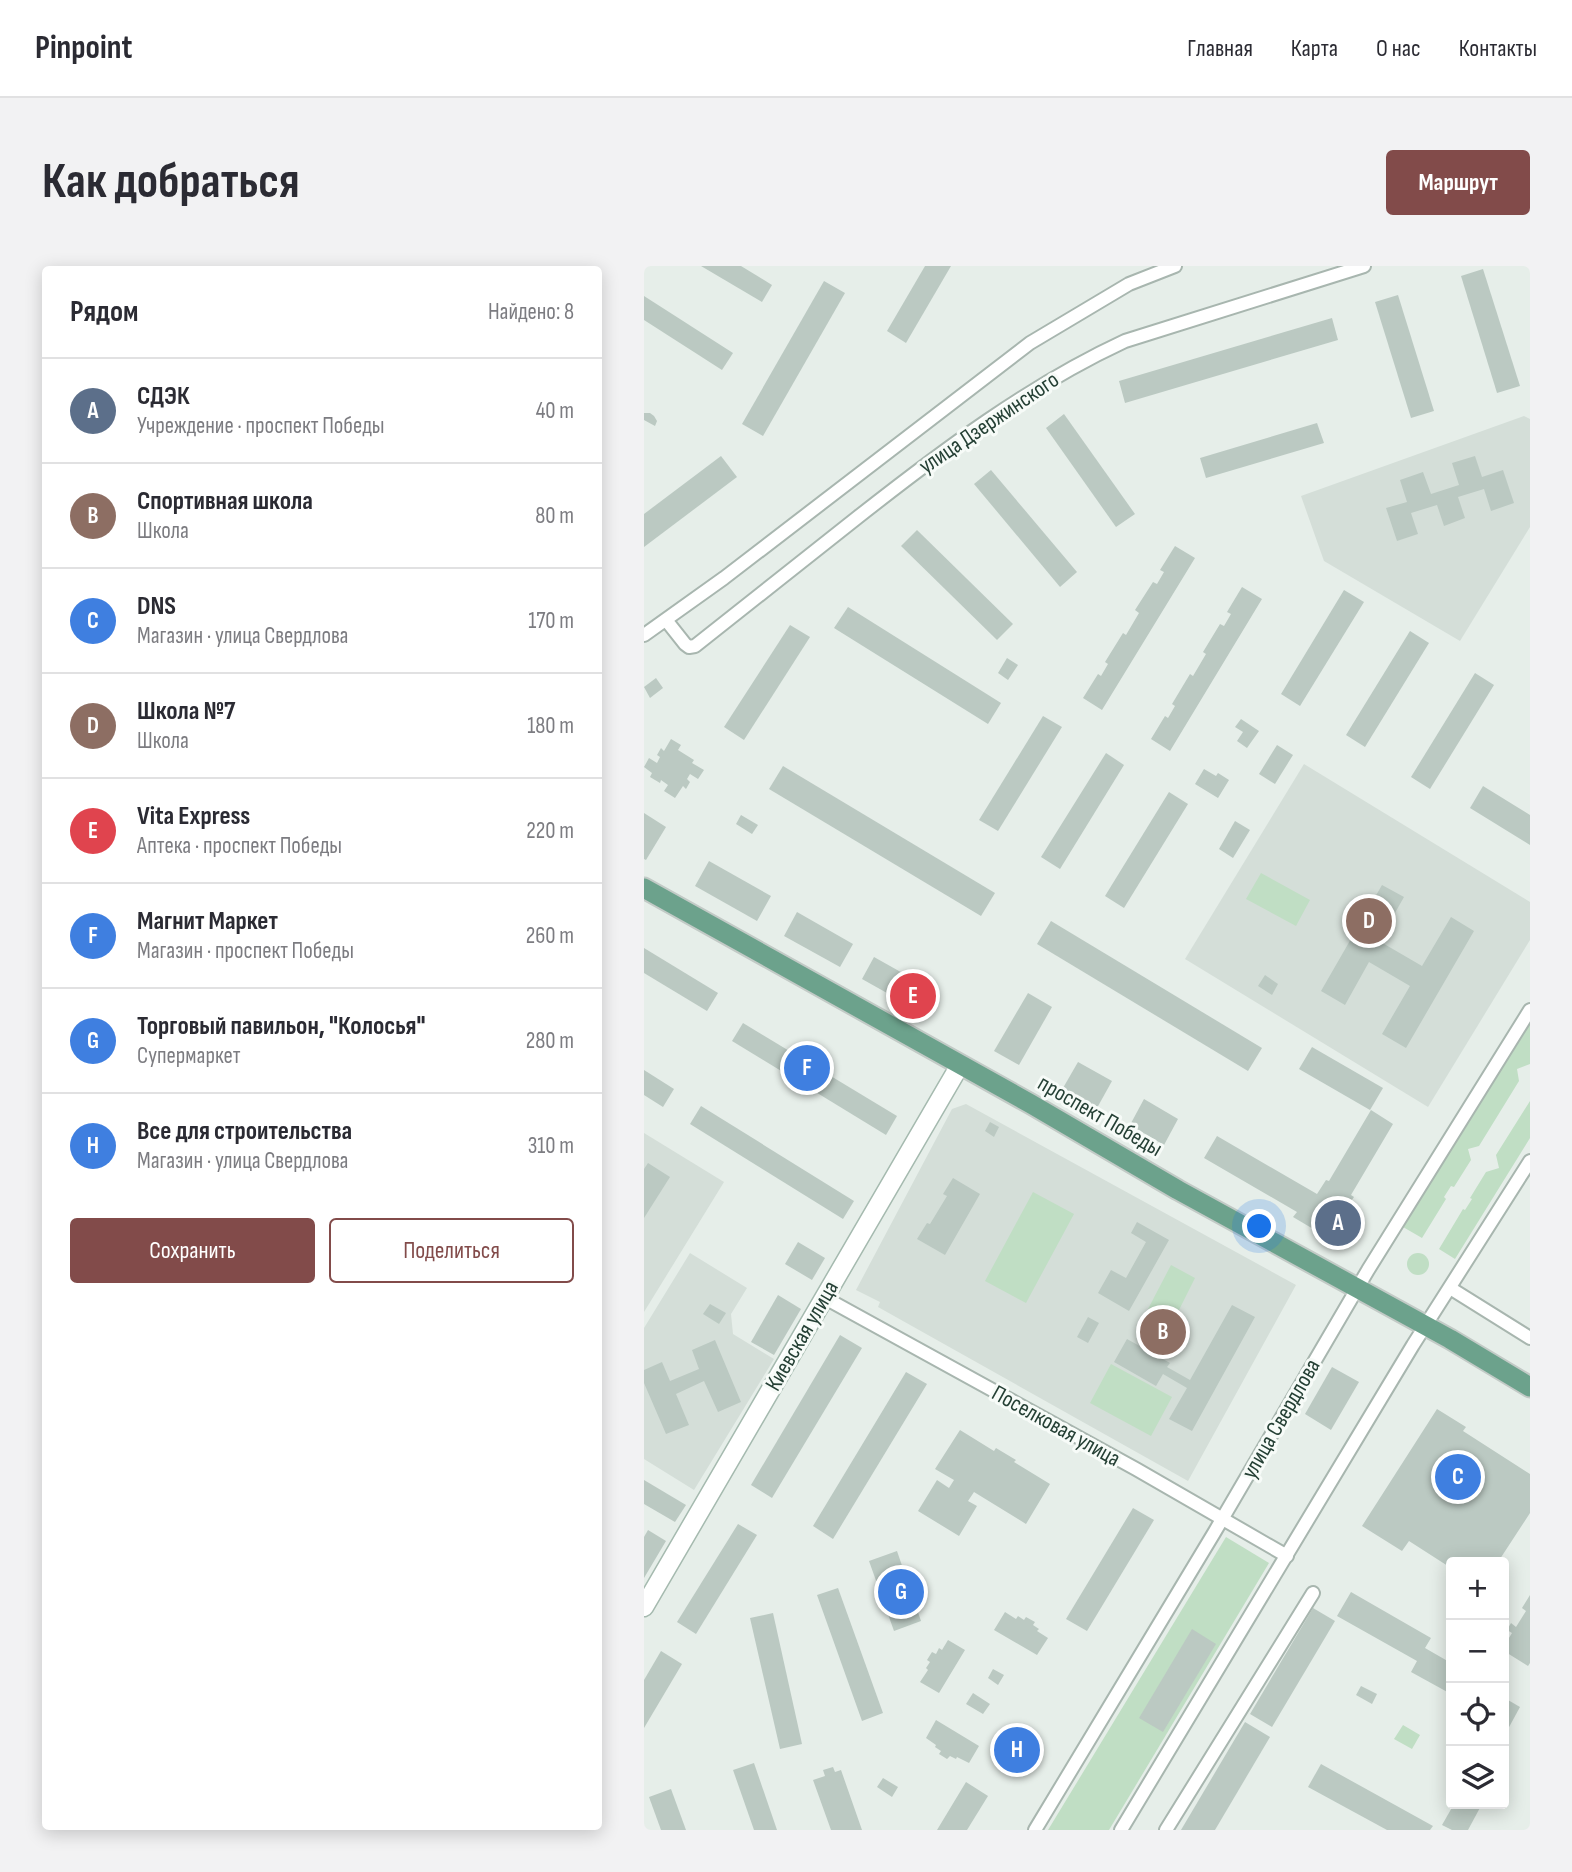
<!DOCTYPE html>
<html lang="ru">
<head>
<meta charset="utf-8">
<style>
  :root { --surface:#fff; --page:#f2f2f3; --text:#2b2b33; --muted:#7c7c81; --line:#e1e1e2; --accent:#824b4a }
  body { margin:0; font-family:"Sofia Sans Condensed",sans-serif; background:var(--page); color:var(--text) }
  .controls { position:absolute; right:21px; bottom:21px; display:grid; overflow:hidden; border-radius:7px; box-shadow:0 4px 18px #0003 }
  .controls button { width:63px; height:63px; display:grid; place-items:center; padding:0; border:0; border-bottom:2px solid var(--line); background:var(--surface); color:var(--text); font:35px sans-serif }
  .you { position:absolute; left:616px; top:961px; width:24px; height:24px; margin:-18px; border:5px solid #fff; border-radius:50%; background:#1a73e8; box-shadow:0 0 0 10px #1a73e833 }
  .badge { display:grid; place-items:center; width:46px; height:46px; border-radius:50%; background:var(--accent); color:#fff; font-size:23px; font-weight:700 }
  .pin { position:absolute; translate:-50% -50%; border:4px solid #fff; box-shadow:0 2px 7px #0006 }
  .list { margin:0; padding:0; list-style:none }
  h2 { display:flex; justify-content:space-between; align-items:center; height:91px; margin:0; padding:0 28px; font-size:30px }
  h2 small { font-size:23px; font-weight:400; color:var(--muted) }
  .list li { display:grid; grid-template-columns:46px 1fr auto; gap:21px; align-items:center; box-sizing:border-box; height:105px; padding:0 28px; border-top:2px solid var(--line) }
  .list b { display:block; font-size:26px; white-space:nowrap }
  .list p { margin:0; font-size:23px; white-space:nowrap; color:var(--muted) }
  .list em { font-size:23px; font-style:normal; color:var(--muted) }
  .actions { display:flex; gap:14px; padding:21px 28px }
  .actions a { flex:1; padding:16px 0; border:2px solid var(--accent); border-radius:7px; text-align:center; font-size:24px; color:var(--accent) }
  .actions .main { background:var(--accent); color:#fff }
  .icon { flex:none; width:38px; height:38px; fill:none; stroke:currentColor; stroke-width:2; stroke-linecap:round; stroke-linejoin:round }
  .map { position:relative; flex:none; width:886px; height:1564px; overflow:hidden; border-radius:7px }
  header { display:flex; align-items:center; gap:42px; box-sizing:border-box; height:98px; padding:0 35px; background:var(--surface); border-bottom:2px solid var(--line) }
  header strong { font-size:33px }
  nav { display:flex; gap:38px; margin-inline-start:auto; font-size:24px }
  .intro { display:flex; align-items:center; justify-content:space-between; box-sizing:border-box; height:168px; padding:0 42px }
  h1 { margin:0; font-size:49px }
  .button { padding:18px 32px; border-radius:7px; background:var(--accent); color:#fff; font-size:24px; font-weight:700 }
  main { display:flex; gap:42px; padding:0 42px }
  aside { flex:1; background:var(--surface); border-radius:7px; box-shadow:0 4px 18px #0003 }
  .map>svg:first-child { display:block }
  .built { fill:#d4ded8 }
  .green { fill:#c0dec4 }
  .building { fill:#bbc9c2 }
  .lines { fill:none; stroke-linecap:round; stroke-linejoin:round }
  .street-casing { stroke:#a8b6af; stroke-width:16 }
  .secondary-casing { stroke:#a5baaf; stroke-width:21 }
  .primary-casing { stroke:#c2cac6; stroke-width:23 }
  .street { stroke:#fff; stroke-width:12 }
  .secondary { stroke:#fff; stroke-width:18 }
  .primary { stroke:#6ca28c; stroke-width:19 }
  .labels { text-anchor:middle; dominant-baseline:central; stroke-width:6; stroke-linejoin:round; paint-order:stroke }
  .street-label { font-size:23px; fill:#254035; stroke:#f7fbf8 }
</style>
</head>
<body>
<header>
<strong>Pinpoint</strong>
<nav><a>Главная</a><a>Карта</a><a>О нас</a><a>Контакты</a></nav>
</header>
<div class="intro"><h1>Как добраться</h1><a class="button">Маршрут</a></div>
<main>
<aside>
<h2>Рядом<small>Найдено: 8</small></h2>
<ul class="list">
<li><span class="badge" style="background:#5c6f8a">A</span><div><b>СДЭК</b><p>Учреждение · проспект Победы</p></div><em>40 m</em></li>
<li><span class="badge" style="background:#8d6e63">B</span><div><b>Спортивная школа</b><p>Школа</p></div><em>80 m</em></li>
<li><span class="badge" style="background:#3f7fe0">C</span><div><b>DNS</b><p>Магазин · улица Свердлова</p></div><em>170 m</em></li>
<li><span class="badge" style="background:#8d6e63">D</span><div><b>Школа №7</b><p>Школа</p></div><em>180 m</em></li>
<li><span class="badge" style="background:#e0444e">E</span><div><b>Vita Express</b><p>Аптека · проспект Победы</p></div><em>220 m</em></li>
<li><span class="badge" style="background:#3f7fe0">F</span><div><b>Магнит Маркет</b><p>Магазин · проспект Победы</p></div><em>260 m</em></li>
<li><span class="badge" style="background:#3f7fe0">G</span><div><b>Торговый павильон, &quot;Колосья&quot;</b><p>Супермаркет</p></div><em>280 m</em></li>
<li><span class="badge" style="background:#3f7fe0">H</span><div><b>Все для строительства</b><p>Магазин · улица Свердлова</p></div><em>310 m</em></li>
</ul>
<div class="actions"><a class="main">Сохранить</a><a>Поделиться</a></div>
</aside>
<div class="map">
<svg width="886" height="1564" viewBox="0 0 886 1564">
  <rect width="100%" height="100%" fill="#e6eee9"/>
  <g class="built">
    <polygon points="880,150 886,153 886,261 816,375 680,295 657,230"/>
    <polygon points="660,498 886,636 886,674 784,841 541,693"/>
    <polygon points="322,838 652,1019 544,1215 234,1041 236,1036 212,1024 308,843"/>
    <polygon points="0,867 80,916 0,1046"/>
    <polygon points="46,987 103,1022 87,1048 89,1068 130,1093 50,1224 0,1193 0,1062"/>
  </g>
  <g class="green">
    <polygon points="617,607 666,634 652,660 602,633"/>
    <polygon points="886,758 886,798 873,803 875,815 835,880 824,883 827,894 810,921 807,920 800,931 802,933 778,972 759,961"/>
    <polygon points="886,835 886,872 811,993 795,983 819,943 821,944 828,933 826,932 842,906 855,902 852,889"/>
    <polygon points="389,926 430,948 382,1037 341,1015"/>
    <circle cx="774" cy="998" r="11"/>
    <polygon points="527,999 551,1012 529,1056 504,1043"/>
    <polygon points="467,1098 528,1131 507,1170 446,1137"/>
    <polygon points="582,1271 625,1297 465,1564 404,1564"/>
    <polygon points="759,1459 776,1469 768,1483 750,1473"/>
  </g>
  <g class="building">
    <polygon points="57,0 97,0 128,19 118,36"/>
    <polygon points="281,0 307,0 262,77 243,65"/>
    <polygon points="839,3 876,120 853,127 817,10"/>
    <polygon points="180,15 201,27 119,170 98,158"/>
    <polygon points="754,29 790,145 767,152 731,36"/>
    <polygon points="0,30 89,87 78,104 0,54"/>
    <polygon points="688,52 694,74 481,137 475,115"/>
    <polygon points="0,147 6,147 10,150 13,155 11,160 0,154"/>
    <polygon points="420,148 491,248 472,261 402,162"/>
    <polygon points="673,157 680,177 562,212 556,192"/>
    <polygon points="77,190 93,211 0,281 0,248"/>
    <polygon points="831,190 838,211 859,204 870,237 847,245 840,223 814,231 821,252 800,260 793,239 767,247 774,268 753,275 742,242 763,236 756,214 779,206 787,228 815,219 808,197"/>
    <polygon points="347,204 433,306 416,321 330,218"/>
    <polygon points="273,264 369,358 353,374 257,280"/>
    <polygon points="531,280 551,292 458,444 439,432 454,408 457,410 464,398 461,396 479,367 482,369 495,347 491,344 509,316 513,318 520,306 516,304"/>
    <polygon points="598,321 618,333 526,485 507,473 521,450 524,452 531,440 528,438 546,408 549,410 562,388 559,386 576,358 580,360 587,348 583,346"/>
    <polygon points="700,324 720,336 656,440 637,428"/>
    <polygon points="204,341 357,437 344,458 190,362"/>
    <polygon points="146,359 166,371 100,474 80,461"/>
    <polygon points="766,365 785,377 721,481 702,469"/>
    <polygon points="363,392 374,399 364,414 354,407"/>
    <polygon points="831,407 850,419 786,523 767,511"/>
    <polygon points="12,412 19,422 6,432 0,421"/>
    <polygon points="399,450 418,461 354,565 335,554"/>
    <polygon points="597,453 615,465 603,482 593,475 599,466 591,461"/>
    <polygon points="27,473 37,479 34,484 50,494 48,497 60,504 54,513 46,508 43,513 46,516 42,523 39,520 31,532 20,525 24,519 17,514 16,517 6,511 8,507 0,501 5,492 13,497 16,491 13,489 17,482 20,485"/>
    <polygon points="633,479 649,489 631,518 615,508"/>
    <polygon points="462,487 480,499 416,603 397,591"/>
    <polygon points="139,500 351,627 337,650 125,523"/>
    <polygon points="560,503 572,510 574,507 585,514 574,532 551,518"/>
    <polygon points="839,520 886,549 886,579 826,542"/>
    <polygon points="525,526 544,538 480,642 461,630"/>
    <polygon points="0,547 22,561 2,594 0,593"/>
    <polygon points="97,549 114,559 108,568 92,558"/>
    <polygon points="591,555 606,564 589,592 575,583"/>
    <polygon points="65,595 127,630 113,655 51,620"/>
    <polygon points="738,619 760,631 735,675 778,700 807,651 830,665 762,782 738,768 766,720 725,696 701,739 677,725"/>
    <polygon points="153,646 209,678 196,701 140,670"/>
    <polygon points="407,655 618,782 604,805 393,678"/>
    <polygon points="0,682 74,727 63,745 0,707"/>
    <polygon points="230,691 287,723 275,745 218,713"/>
    <polygon points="621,709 634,718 628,729 614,720"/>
    <polygon points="384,727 408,741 375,799 350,785"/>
    <polygon points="99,757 253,850 242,869 88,775"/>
    <polygon points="668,781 739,822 726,844 655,803"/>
    <polygon points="434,796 468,815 453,842 419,822"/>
    <polygon points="0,804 30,823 19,841 0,829"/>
    <polygon points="500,833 534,853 520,879 486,859"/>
    <polygon points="57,840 210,935 199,953 46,858"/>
    <polygon points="727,844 749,858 707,929 710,931 703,941 717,950 703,973 680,960 676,967 649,951 653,946 560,892 573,870 673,928 682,914 685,915"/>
    <polygon points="346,856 355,861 350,871 341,865"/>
    <polygon points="4,897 26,911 0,952 0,903"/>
    <polygon points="309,912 336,928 301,989 273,973 283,957 286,958 303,930 299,928"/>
    <polygon points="493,956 525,974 485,1045 454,1027 467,1004 482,1012 502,976 487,967"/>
    <polygon points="154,976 181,992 168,1014 141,998"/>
    <polygon points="134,1029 157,1043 130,1089 107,1076"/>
    <polygon points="66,1038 82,1047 75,1058 59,1048"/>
    <polygon points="588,1039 611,1051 548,1165 525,1153 543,1122 519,1108 512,1120 470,1096 483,1073 526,1097 523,1101 546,1114"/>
    <polygon points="444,1051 455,1057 444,1077 433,1071"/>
    <polygon points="196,1069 218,1082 128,1232 107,1219"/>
    <polygon points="71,1074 97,1136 74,1146 60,1115 32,1128 45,1159 22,1168 0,1117 0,1104 18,1096 26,1115 55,1103 48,1084"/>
    <polygon points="688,1101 715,1116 687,1164 661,1148"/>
    <polygon points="262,1106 283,1118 189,1273 169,1260"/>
    <polygon points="793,1143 822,1161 819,1165 886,1208 886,1247 854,1296 807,1296 807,1302 765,1275 758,1285 718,1260"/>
    <polygon points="316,1164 350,1185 352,1182 372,1194 370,1196 406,1218 382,1258 330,1226 324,1235 333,1240 315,1270 274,1245 293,1214 305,1222 310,1214 291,1203"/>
    <polygon points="0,1214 42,1239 31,1256 0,1238"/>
    <polygon points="489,1242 510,1254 443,1365 422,1353"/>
    <polygon points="94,1258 113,1269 52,1368 33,1356"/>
    <polygon points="4,1264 22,1275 0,1312 0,1271"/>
    <polygon points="253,1285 277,1355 250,1365 225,1295"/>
    <polygon points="194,1322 239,1447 218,1455 173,1329"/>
    <polygon points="707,1326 787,1372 781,1382 807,1397 807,1428 767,1406 773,1395 693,1350"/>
    <polygon points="886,1329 886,1397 884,1400 860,1385 860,1380 868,1367 863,1364 867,1357 872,1361 882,1345 878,1342"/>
    <polygon points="669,1342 691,1355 628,1461 606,1448"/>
    <polygon points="361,1346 372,1353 374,1350 380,1354 382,1351 391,1356 389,1359 395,1363 393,1365 404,1372 393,1389 350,1364"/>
    <polygon points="129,1347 158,1478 136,1483 106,1352"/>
    <polygon points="548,1363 572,1378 519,1466 495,1452"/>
    <polygon points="304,1374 321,1384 295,1427 276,1416 284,1404 282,1402 286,1396 283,1394 288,1386 292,1388 295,1382 298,1384"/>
    <polygon points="17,1385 38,1398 0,1462 0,1414"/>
    <polygon points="349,1403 360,1409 354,1419 344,1412"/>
    <polygon points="717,1420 733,1428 728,1438 712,1429"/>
    <polygon points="329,1427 346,1438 339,1448 322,1438"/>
    <polygon points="864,1434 876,1441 864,1463 860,1461 860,1441"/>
    <polygon points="292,1454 335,1480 325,1497 313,1491 312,1493 306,1490 303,1493 295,1488 297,1485 291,1481 292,1479 282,1472"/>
    <polygon points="601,1456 626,1471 571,1564 537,1564"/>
    <polygon points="366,1478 383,1488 372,1507 354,1497"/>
    <polygon points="110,1497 133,1564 110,1564 89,1504"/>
    <polygon points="677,1498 789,1560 786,1564 743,1564 664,1521"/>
    <polygon points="189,1501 191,1506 197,1504 218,1564 187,1564 169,1514 181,1510 179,1504"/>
    <polygon points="239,1512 254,1521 248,1531 233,1521"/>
    <polygon points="322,1516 344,1530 323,1564 293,1564"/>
    <polygon points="27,1523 42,1564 17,1564 5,1531"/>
    <polygon points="810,1538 838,1538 824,1564 808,1564 798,1559"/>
  </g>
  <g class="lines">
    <g class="street-casing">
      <g id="street">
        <path d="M22 354 41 378 45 381 51 380C105 337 160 294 214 251 298 185 384 120 481 75L720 0"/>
        <polyline points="0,369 80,312 386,77 485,18 531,0"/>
        <polyline points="806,1022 886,1072"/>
        <polyline points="181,1032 492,1203 643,1290"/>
        <polyline points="391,1564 570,1267 724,1004 886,744"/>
        <polyline points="477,1564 769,1079 886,895"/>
        <polyline points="522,1564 669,1327"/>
      </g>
    </g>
    <g class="secondary-casing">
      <polyline id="secondary" points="0,1341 316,799"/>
    </g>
    <g class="primary-casing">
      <polyline id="primary" points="0,622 387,838 534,924 806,1073 886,1121"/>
    </g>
    <use href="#street" class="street"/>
    <use href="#secondary" class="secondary"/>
    <use href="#primary" class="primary"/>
  </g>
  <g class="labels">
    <g class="street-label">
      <text transform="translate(345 157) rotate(-34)">улица Дзержинского</text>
      <text transform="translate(456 850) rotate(30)">проспект Победы</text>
      <text transform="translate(158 1070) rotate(-60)">Киевская улица</text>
      <text transform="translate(637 1153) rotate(-60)">улица Свердлова</text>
      <text transform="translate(412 1160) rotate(29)">Поселковая улица</text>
    </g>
  </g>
</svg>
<div class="controls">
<button>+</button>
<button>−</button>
<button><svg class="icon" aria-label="locate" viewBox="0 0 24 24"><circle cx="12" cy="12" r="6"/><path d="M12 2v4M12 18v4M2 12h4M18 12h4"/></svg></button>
<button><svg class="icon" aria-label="layers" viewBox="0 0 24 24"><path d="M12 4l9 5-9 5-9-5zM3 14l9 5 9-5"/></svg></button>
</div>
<div class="you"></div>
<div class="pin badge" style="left:694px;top:957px;background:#5c6f8a">A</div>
<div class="pin badge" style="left:519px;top:1066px;background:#8d6e63">B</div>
<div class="pin badge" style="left:814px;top:1211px;background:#3f7fe0">C</div>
<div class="pin badge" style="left:725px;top:655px;background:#8d6e63">D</div>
<div class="pin badge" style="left:269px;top:730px;background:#e0444e">E</div>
<div class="pin badge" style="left:163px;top:802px;background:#3f7fe0">F</div>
<div class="pin badge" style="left:257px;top:1326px;background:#3f7fe0">G</div>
<div class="pin badge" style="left:373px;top:1484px;background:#3f7fe0">H</div>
</div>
</main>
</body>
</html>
